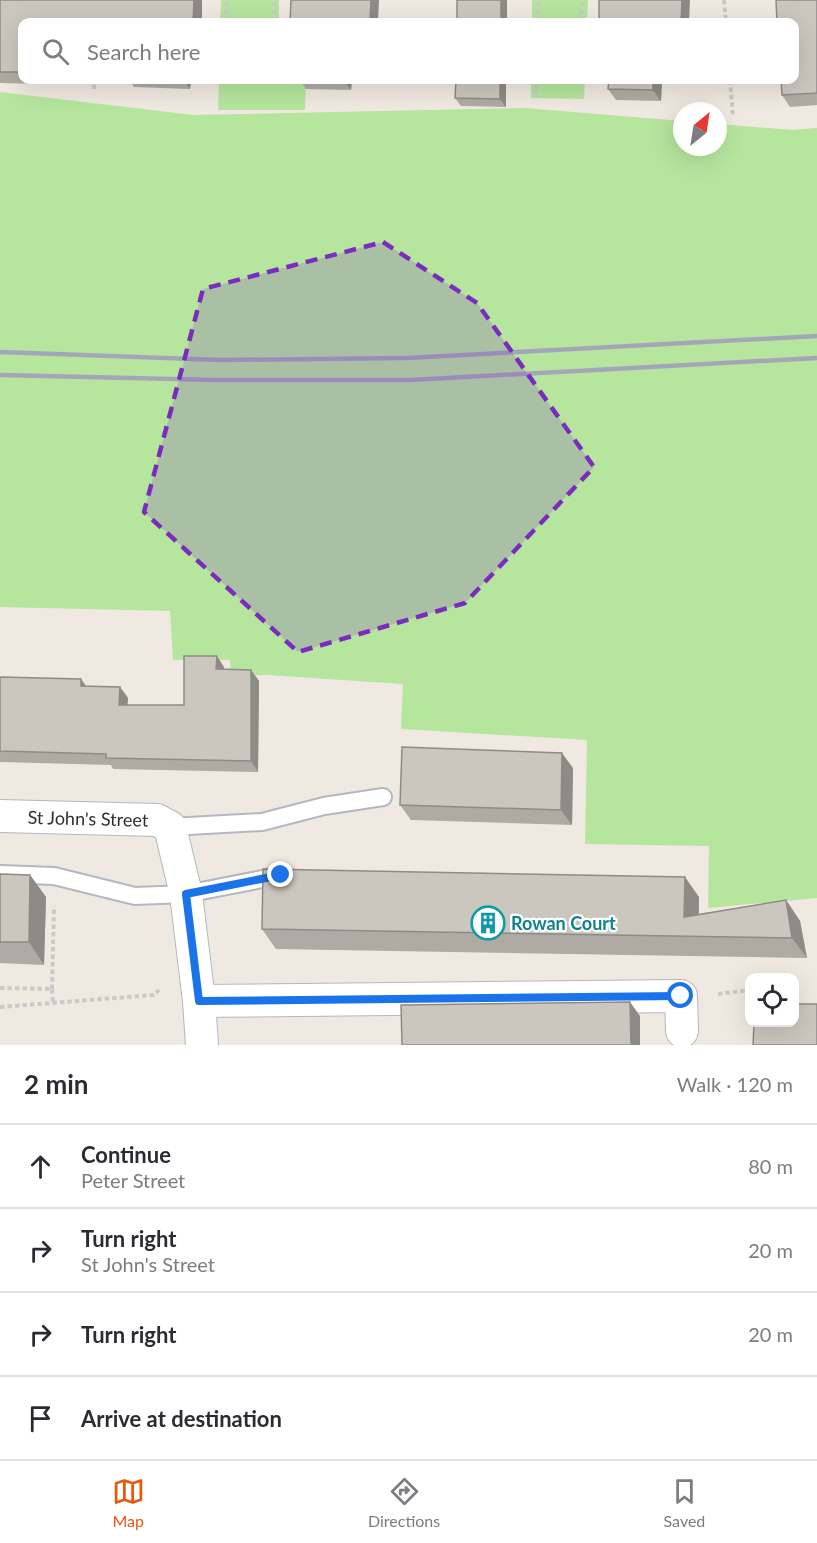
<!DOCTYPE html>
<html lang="en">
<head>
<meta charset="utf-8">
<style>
  :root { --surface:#fff; --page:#f2f2f3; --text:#2b2b33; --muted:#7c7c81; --line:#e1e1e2; --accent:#ea580c }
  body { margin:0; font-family:Lato,sans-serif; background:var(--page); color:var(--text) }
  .controls { position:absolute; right:18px; bottom:18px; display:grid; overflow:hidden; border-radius:12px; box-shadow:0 6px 24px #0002 }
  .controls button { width:54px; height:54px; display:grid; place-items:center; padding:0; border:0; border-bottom:2px solid var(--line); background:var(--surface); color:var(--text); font:30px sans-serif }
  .compass { position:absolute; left:673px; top:102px; width:54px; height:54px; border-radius:50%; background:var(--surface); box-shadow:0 6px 24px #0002; rotate:30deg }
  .stop { position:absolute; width:18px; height:18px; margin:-14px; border:4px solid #1a73e8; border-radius:50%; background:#fff }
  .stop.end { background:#1a73e8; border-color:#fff; box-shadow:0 2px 6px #0008 }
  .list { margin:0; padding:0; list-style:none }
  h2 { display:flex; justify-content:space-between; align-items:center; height:78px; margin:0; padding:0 24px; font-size:26px }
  h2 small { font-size:20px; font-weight:400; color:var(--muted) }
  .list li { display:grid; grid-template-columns:39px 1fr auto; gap:18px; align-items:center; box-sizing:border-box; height:84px; padding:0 24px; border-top:2px solid var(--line) }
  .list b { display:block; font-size:22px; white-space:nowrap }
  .list p { margin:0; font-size:20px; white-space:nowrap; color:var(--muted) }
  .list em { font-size:20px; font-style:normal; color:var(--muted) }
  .icon { flex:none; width:33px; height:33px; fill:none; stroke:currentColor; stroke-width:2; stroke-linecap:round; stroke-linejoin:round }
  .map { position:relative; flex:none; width:817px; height:1045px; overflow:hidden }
  .search { position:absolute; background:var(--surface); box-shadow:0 6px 24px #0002; left:18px; right:18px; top:18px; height:66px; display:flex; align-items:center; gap:15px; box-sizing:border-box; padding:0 21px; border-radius:12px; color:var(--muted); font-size:22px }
  .sheet { height:414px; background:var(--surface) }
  nav { display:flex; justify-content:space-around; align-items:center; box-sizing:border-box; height:84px; border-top:2px solid var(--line); background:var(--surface); font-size:16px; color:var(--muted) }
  nav a { display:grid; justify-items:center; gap:3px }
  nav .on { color:var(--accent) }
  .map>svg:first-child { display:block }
  .green { fill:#b6e59e }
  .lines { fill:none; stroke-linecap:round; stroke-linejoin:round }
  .lane-casing { stroke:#b4b7c1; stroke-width:20 }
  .street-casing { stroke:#b4b7c1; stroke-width:34 }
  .path { stroke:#c9c9c9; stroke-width:4; stroke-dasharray:4.5 3; stroke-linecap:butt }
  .lane { stroke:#fff; stroke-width:16 }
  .street { stroke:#fff; stroke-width:32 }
  .rail { stroke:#a3a6b8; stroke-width:4.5 }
  .wall { fill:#afaba4 }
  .shaded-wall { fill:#8e8b86 }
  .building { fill:#cbc7bf; stroke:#8e8b86; stroke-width:1.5 }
  .route { stroke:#1a73e8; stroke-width:8 }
  .marked { fill:#7b2cbf; fill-opacity:0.2; stroke:#7b2cbf; stroke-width:4.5; stroke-dasharray:12 8; stroke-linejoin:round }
  .labels { text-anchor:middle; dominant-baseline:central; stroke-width:4.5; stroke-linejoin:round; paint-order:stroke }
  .street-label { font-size:18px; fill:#2e2e2e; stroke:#fff }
  .culture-label { font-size:18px; font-weight:bold; fill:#0d838f; stroke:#fff; text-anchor:start }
</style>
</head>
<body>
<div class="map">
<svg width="817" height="1045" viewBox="0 0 817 1045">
  <rect width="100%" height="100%" fill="#efe9e1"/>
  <g class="green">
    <polygon points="221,0 279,0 279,22 220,22"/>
    <polygon points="532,0 588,0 587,22 532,22"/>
    <polygon points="219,80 306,80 305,110 218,110"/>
    <polygon points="531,80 585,80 584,99 531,98"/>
    <polygon points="0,92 193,115 525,108 682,121 682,147 718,147 718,124 792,130 817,128 817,898 708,908 709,846 585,844 587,740 401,729 403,684 267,675 231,675 230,660 173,660 170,611 0,607"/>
  </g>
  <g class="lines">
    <g class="lane-casing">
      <g id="lane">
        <polyline points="170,827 262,822 324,806 383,797"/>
        <polyline points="0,874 54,876 135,896 186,894 283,875"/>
      </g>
    </g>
    <g class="street-casing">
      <g id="street">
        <path id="s1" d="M0 816 157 820 170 827 186 894 199 1001 202 1045"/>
        <polyline points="199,1001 681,996 682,1031"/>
      </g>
    </g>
    <g class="path">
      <polyline points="724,0 726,22"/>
      <polyline points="226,22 227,0"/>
      <polyline points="274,22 275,0"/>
      <polyline points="538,22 539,0"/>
      <polyline points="581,22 582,0"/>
      <polyline points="730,80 733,117"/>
      <polyline points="94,89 94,80"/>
      <polyline points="536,95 536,80"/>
      <polyline points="0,988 52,989 53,1004"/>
      <polyline points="52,989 54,906"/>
      <polyline points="718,994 750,990"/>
      <polyline points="0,1007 154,995 159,990"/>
    </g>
    <use href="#lane" class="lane"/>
    <use href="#street" class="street"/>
    <g class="rail">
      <polyline points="0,352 220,360 407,358 817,336"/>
      <polyline points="0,375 216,380 410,380 817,358"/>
    </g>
  </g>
  <g class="wall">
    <polygon points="0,0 22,22 22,80 40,80 40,84 0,83"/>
    <polygon points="817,0 817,105 790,107 782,95"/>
    <polygon points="129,80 191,80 190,89 134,87"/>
    <polygon points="300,80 352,80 351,90 306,89"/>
    <polygon points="506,80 506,107 461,106 455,98"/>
    <polygon points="605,80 662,80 661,101 616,100 608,89 609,80"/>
    <polygon points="224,667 224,669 251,670 259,681 258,772 113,769 111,765 0,762 0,677 86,687 120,687 128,698 127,705 184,705"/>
    <polygon points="573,768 572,825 411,820 400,805"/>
    <polygon points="0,874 30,875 46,897 44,965 0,963"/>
    <polygon points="699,897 699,914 786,900 800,921 807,958 276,949 262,929"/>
  </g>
  <g class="shaded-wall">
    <polygon points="194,0 202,0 202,22 193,22"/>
    <polygon points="371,0 379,0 378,22 370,22"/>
    <rect x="501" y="0" width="6" height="22"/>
    <polygon points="682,0 690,0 689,22 681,22"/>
    <polygon points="184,80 191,80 190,89"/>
    <polygon points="344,80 352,80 351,90"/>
    <polygon points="500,80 506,80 506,107 500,99"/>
    <polygon points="653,80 662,80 661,101 653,90"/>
    <polygon points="217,656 224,667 224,681 216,669"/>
    <polygon points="251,670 259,681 258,772 251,761"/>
    <polygon points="81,679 89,690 81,686"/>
    <polygon points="120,687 128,698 127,716 119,705"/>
    <polygon points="562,753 573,768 572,825 561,810"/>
    <polygon points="30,875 46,897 44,965 29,942"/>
    <polygon points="685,877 699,897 698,937 684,917"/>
    <polygon points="786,900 800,921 807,958 792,938"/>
    <polygon points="630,1002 640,1016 640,1045 631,1045"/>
  </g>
  <g class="building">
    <polygon points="0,0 194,0 193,22 22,22 22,72 0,72"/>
    <polygon points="291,0 371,0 370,22 290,22"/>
    <rect x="457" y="0" width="44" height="22"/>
    <polygon points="599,0 682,0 681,22 599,22"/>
    <polygon points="776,0 817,0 817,93 782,95 781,80 795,80 795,22 777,22"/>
    <polygon points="456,80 500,80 500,99 455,98"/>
    <polygon points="609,80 653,80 653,90 608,89"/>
    <polygon points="184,656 217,656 216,669 251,670 251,761 106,758 106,754 0,751 0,677 81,679 81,686 120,687 119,705 184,705"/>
    <polygon points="402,747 562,753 561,810 400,805"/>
    <polygon points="263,869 685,877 684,917 786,900 792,938 262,929"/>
    <polygon points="0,874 30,875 29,942 0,942"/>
    <polygon points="630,1002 631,1045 402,1045 401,1005"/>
    <polygon points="795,1004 817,1004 817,1045 753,1045 754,1023 795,1023"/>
  </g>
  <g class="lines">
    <polyline class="route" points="281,875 186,894 199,1001 681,996"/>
  </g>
  <path class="marked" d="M383 242 477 303 594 467 465 603 298 652 144 512 203 289Z"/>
  <defs>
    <g id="building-ring" transform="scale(1.725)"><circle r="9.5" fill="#fff" stroke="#0f9aa8" stroke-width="1.5"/><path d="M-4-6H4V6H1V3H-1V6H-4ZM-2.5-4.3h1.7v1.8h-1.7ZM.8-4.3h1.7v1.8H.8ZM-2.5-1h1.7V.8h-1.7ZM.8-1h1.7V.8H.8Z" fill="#0f9aa8"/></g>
  </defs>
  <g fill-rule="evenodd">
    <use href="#building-ring" x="488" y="923"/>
  </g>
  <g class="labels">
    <g class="street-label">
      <text stroke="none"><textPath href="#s1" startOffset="88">St John's Street</textPath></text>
    </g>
    <g class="culture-label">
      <text x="511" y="923">Rowan Court</text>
    </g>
  </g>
</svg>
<div class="controls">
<button><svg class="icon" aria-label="locate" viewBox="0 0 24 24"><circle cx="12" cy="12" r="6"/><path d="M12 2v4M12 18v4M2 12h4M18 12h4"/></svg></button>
</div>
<svg class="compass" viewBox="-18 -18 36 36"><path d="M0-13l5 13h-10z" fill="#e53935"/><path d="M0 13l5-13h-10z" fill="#7c7c81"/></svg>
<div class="stop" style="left:681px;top:996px"></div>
<div class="stop end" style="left:281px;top:875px"></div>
<div class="search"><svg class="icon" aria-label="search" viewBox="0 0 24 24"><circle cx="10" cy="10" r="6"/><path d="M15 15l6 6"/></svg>Search here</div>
</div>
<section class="sheet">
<h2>2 min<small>Walk · 120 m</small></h2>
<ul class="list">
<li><svg class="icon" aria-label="ahead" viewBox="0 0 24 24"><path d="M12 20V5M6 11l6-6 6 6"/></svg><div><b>Continue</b><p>Peter Street</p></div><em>80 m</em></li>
<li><svg class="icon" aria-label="right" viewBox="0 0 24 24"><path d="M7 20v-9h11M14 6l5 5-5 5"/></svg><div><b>Turn right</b><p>St John's Street</p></div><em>20 m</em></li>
<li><svg class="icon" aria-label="right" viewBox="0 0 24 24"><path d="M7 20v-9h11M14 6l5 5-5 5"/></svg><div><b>Turn right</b></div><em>20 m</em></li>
<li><svg class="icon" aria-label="arrive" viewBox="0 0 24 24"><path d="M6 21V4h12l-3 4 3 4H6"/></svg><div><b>Arrive at destination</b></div></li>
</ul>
</section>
<nav>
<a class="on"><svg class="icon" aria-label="map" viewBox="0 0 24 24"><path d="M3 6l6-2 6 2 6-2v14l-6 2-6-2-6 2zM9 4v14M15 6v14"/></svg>Map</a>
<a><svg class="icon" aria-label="directions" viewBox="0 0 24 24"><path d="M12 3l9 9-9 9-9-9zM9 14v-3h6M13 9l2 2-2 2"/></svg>Directions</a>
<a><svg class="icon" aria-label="saved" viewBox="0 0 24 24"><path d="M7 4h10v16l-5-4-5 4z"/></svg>Saved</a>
</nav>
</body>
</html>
